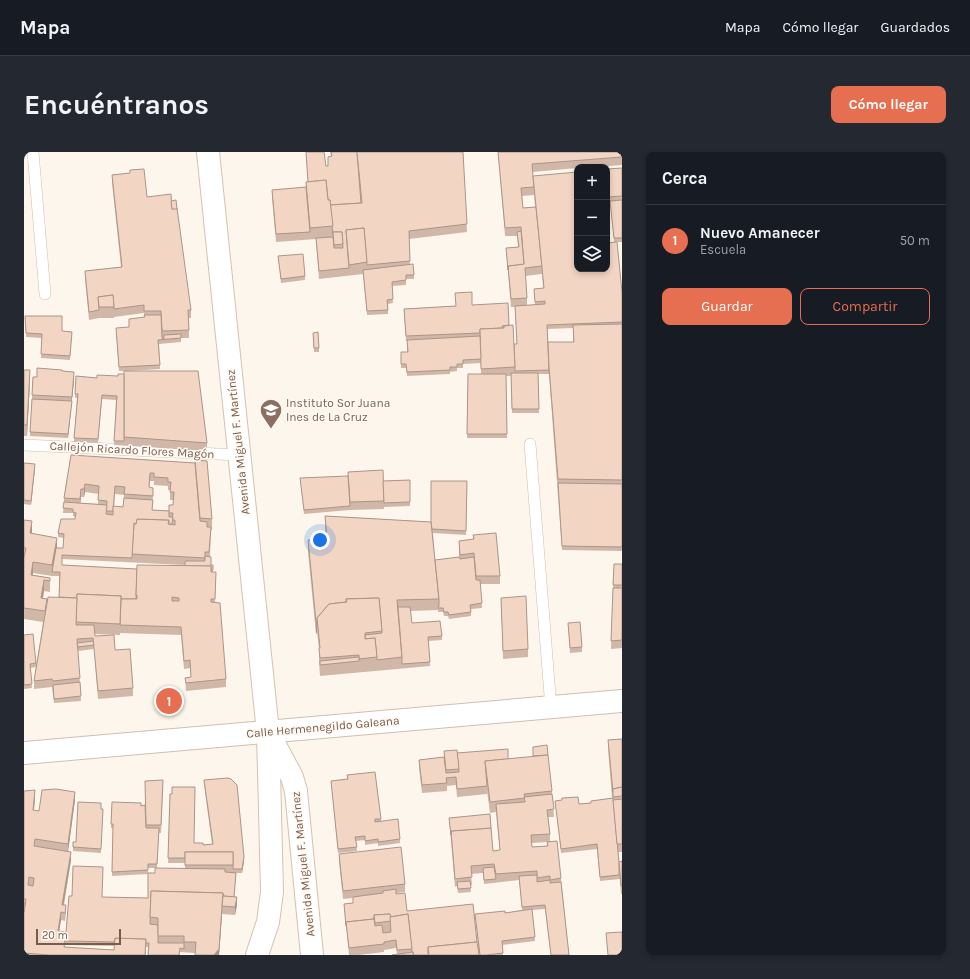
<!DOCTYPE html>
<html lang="es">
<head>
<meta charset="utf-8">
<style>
  :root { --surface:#171b24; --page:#242831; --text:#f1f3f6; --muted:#9ea1a6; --line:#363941; --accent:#e76f51 }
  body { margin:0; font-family:Karla,sans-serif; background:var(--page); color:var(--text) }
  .controls { position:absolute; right:12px; top:12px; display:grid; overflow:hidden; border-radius:8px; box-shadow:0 2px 6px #0003 }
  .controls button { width:36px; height:36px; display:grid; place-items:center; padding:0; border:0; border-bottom:1px solid var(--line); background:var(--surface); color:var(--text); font:20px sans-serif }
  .scale { position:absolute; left:12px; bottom:10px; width:85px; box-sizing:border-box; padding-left:4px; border:2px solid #7a5c4d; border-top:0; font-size:11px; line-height:14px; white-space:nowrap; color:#7a5c4d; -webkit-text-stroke:3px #fffaf3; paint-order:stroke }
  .you { position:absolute; left:296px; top:388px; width:14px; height:14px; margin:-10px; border:3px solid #fff; border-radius:50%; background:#1a73e8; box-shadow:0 0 0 6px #1a73e833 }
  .badge { display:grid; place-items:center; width:26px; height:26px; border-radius:50%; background:var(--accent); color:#fff; font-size:13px; font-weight:700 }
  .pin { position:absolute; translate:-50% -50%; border:2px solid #fff; box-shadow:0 1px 4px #0006 }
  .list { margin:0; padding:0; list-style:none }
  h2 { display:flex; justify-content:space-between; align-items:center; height:52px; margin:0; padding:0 16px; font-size:17px }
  h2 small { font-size:13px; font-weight:400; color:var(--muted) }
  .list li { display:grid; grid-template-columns:26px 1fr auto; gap:12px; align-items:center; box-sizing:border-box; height:72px; padding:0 16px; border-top:1px solid var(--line) }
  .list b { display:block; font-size:15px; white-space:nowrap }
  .list p { margin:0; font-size:13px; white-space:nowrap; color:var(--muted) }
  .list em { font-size:13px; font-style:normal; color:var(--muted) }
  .actions { display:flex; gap:8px; padding:12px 16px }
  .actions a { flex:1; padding:9px 0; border:1px solid var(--accent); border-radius:8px; text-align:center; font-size:14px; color:var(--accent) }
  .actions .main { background:var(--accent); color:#fff }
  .icon { flex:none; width:22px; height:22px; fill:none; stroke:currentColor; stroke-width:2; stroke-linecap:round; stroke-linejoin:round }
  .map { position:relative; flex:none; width:598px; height:803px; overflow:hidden; border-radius:8px }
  header { display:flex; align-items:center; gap:24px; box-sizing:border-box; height:56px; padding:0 20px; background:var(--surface); border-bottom:1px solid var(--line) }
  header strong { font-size:19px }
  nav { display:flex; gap:22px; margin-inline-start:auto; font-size:14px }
  .intro { display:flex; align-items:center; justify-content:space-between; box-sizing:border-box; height:96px; padding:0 24px }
  h1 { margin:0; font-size:28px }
  .button { padding:10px 18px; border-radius:8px; background:var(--accent); color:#fff; font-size:14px; font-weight:700 }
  main { display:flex; gap:24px; padding:0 24px }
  aside { flex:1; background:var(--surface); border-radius:8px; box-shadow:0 2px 6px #0003 }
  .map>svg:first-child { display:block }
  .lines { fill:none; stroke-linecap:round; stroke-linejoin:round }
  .service-casing { stroke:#d1beb0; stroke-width:12 }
  .tertiary-casing { stroke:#d1beb0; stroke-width:24 }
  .secondary-casing { stroke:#d6c0b0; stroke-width:24 }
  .service { stroke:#fff; stroke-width:11 }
  .tertiary { stroke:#fff; stroke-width:22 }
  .secondary { stroke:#fff; stroke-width:22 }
  .wall { fill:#d1b7a8; fill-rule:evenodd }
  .shaded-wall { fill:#aa9588 }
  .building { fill:#f3d5c3; stroke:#aa9588; fill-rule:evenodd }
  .labels { text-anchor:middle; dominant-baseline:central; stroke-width:3; stroke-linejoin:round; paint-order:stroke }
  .education-label { font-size:12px; fill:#785e54; stroke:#fffaf3; text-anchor:start }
  .street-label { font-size:12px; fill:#7a5c4d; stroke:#fffaf3 }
</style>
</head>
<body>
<header>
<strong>Mapa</strong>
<nav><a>Mapa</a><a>Cómo llegar</a><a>Guardados</a></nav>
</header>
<div class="intro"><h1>Encuéntranos</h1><a class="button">Cómo llegar</a></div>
<main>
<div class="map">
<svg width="598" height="803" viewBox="0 0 598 803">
  <rect width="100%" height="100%" fill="#fdf6ec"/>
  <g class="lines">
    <g class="service-casing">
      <g id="service">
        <polyline points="9,0 21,142"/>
        <polyline points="506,292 527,556"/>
        <polyline points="0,293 215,303"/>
      </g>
    </g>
    <g class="tertiary-casing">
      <polyline id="tertiary" points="0,601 598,549"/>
    </g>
    <g class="secondary-casing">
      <g id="secondary">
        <polyline points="184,0 244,580 248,740 244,770 233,803"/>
        <polyline points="246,584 268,625 272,639 288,803"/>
      </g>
    </g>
    <use href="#service" class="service"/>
    <use href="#tertiary" class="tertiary"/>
    <use href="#secondary" class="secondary"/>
  </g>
  <g class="wall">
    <polygon points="282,0 302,14 304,14 304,5 307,4 306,0 439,0 443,80 385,87 386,113 390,123 390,127 382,127 382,133 368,134 369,151 364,152 364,162 343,163 339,122 295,127 292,87 252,90 248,46 248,38 282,35 282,30 284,30"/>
    <path d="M474 0H598V13L572 15H553V16L509 20V24L598 140V399L538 398 525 222H514L515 261H488L487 224H482L483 286H443L444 222H457V211L439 212V216H433V219L426 220V222L383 224 382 216H377V200H383V189H382L380 157 448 153 485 173 490 192H493L491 155H487L482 96 494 95 493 84H481ZM510 41 511 55 499 56 498 44 510 43ZM518 120 519 136 510 137 511 153 503 154V146L501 124 518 122ZM549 176V190L524 195 523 177Z"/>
    <polygon points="598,16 598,90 590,90 586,49 583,49 583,17"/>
    <polygon points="106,18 123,45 147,49 167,158 167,166 165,166 165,186 157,186 157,190 135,192 136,217 103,219 183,291 183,299 90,293 92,248 78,247 74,291 50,290 53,246 51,246 52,224 73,226 94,224 100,222 100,219 95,219 92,180 105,175 120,165 120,161 90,165 90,166 75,166 65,168 61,127 61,119 97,115 88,31 88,23 106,21"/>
    <polygon points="254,104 281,124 281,128 257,131"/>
    <polygon points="1,164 38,179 48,180 46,208 17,206 18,186 2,185"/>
    <polygon points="289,181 295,196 295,200 290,200"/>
    <polygon points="0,218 6,229 3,284 0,284"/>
    <polygon points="38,219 50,228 44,286 6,284 9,225 13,225"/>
    <path d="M47 303 171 311 188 367V378H187L186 404 187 413H189V420H192L191 451 202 527V535L162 539 161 526 167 525 166 516 160 517 157 483 96 481V483L71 482V484L91 498 109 536V544L74 547 70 497 54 499 57 549 30 551 28 535 10 537V529L12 515 6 516 8 536 0 537V483L12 511V515L19 470 0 467V368L8 381 33 396H39L40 386 34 385V381L51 367V365L49 364V361H39L40 346ZM126 329H130V333L144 334V338H146V348H150L149 353 145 359 128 358 129 344 125 335ZM61 340 75 342 74 352 56 351 57 345H60ZM91 342 100 343 99 355H90ZM38 407 161 413V414L113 417 38 413ZM9 421 28 424H35V445L23 447 19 446 20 439 26 440V426L9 423Z"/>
    <polygon points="0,311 11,316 7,353 0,352"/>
    <polygon points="276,326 359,329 386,328 386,354 360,355 360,357 326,358 280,362"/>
    <polygon points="443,329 442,383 409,381 411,408 435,405 435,389 449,387 449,383 476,424 476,432 456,432 458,456 447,457 447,464 425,467 424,464 420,464 419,460 414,460 414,458 386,459 388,471 418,484 418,488 404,489 406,514 296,524 295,510 295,497 293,480 292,482 284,400 284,388 302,387 301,376 301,364 407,370"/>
    <polygon points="590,412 598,412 598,496 587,497"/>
    <polygon points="477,446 504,497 504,505 479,507"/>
    <polygon points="544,471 558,495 558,500 546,501"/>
    <polygon points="598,587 598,700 594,700 595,710 598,709 598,742 597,742 596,727 576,729 573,697 537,701 531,649 538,648 538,646 555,652 567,651 567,649 588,646 584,596 584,588"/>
    <path d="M420 599 484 607 528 639 530 665H524L526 682V689L537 726 545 803H527L521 757 508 758 511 789 478 793 479 803H455L451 762 481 761 498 758 495 728 460 732 459 721 447 722 448 733H446L447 740 434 741 433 734 431 735 425 666 469 699H476L472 660 466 661 463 639V642L433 645 432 633 423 634V639L398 641 395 616V608L420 605ZM523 690V694L508 695V691Z"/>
    <polygon points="323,623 357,667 357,669 376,687 376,691 354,694 354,691 341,693 341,688 332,689 333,699 314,701 307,629 323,627"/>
    <path d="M180 628 220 709 218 721H211L212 725 210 745 213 753 211 763 198 762 195 803H171V801L156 800V803H124L125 795H122V803H0V639L11 646 10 659H15L51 648 44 699 47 708 40 753 42 761 41 769 37 768 35 779 42 780 78 745 124 746 131 721 161 717V711H144L146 642 170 691 179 693 188 692 180 632ZM41 793 90 794V798L41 795Z"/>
    <polygon points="139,636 137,681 135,681 133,716 124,716 124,722 88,724 89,676 87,676 88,650 117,654 121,653"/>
    <polygon points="77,657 77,701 49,699 49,690 52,690"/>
    <polygon points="315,702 381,732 381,740 372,741 372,742 383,759 453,790 455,803 373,802 372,796 360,798 360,800 335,803 325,803 320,752 329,751 329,746 319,747 315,710"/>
  </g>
  <g class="shaded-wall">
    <polygon points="6,218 6,229 3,284 3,273"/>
    <polygon points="50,220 50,228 44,286 44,282"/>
    <polygon points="11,312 11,316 7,353 7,349"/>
    <polygon points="61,332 61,340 60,345 60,337"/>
    <polygon points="57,337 57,345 56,355 56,347"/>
    <polygon points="8,369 8,380 6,392 6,381"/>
    <polygon points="33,386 33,397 28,420 28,413"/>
    <polygon points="9,410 9,421 7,434 7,423"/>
    <polygon points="20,428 20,439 17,457 17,446"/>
    <polygon points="293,469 293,480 292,482 292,470"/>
    <polygon points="11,638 11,646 9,666 9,658"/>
    <polygon points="51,640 51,648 44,700 44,692"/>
    <polygon points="47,700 47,708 38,761 38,753"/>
    <polygon points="220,705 220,709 218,721 218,717"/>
    <polygon points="213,745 213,753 211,763 211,755"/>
    <polygon points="198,754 198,762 195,803 190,803"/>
    <polygon points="37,760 37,768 34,787 34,779"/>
  </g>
  <g class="building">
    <polygon points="282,0 300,0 302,14 304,14 304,5 308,4 307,0 333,0 337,51 306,53 306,48 304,48 302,28 284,30"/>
    <polygon points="333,0 439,0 443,72 385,79 386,109 343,113 340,76 322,78 325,116 295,119 292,86 309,85 310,96 319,96 318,80 309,80 309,83 306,53 338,51"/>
    <polygon points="474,0 598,0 598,5 508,12 510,35 497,36 499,56 512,55 518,114 501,116 503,146 487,147 484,114 500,112 497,75 481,76"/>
    <polygon points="598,16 598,44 583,45 583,17"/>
    <polygon points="120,17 123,45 147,42 148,57 153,56 167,158 164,158 165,178 140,179 138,178 137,159 120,159 120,153 90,157 89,143 74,145 75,158 65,160 61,119 98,115 88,23 106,21 106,18"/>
    <polygon points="553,20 553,117 583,117 583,91 593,90 598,140 598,170 523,173 525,218 491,219 490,192 493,192 491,154 521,152 521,149 511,150 510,137 520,136 509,24"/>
    <polygon points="302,28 304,48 306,48 309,74 286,76 282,30"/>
    <polygon points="282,35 286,80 252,82 248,38"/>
    <polygon points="152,48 153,57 148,57 147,49"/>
    <polygon points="598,48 598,86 590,86 586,49"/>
    <polygon points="340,76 343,110 325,113 322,78"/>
    <polygon points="497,79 500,112 484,114 484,118 482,96 495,95 493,80"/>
    <polygon points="309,80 318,80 319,92 310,93"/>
    <polygon points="279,102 281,124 257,127 254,104"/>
    <polygon points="389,112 390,123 382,123 382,128 368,130 369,147 363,148 364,158 343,159 339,118"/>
    <polygon points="448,140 448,153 484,151 485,173 478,174 478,176 456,177 456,181 382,184 380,157 432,154 431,141"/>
    <polygon points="89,143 90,155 75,155 74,145"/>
    <polygon points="120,163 137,163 138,186 140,187 140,183 157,182 157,186 134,188 136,213 95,215 92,176 105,175 105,167 121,165"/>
    <polygon points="1,164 38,164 38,179 48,180 46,204 17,202 18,182 2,181"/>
    <polygon points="598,172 598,328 534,327 525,215 524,190 550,190 549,173"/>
    <polygon points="489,173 491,215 457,217 456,177 480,176 480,174"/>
    <polygon points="294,180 295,196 290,196 289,181"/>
    <polygon points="456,184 457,207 439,208 439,212 433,212 433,215 426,215 426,218 383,220 382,212 377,212 377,200 384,200 383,188"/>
    <polygon points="13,216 38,218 38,219 50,220 48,245 8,243 9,225 13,225"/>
    <polygon points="0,218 6,218 3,273 0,273"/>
    <polygon points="100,219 174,219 183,291 100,285"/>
    <polygon points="487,221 514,221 515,257 488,257"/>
    <polygon points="94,222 100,222 100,289 90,289 93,244 78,243 74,287 50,286 54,242 51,242 52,224 73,226 73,223 94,224"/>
    <polygon points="444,222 482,222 483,282 443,282"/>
    <polygon points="8,247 48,249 44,282 6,280"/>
    <polygon points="47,303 171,311 176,369 183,370 183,375 187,375 185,400 181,400 181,406 108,402 110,371 112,372 113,367 145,368 144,372 151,373 151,368 148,368 149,361 145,361 145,353 149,353 150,340 146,340 147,330 144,330 144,326 130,325 130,321 126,321 125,335 129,336 129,344 100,342 101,335 91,334 89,359 82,359 83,349 74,348 75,334 61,332 60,337 57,337 56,347 40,346"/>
    <polygon points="171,308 183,309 188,367 176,366"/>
    <polygon points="0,311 11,312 7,349 0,348"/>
    <polygon points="359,318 360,349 326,350 324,320"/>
    <polygon points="324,324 326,354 280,358 276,326"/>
    <polygon points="386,328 386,350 360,351 359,329"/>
    <polygon points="407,329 443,329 442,379 408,377 407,370"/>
    <polygon points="534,331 598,332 598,395 538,394"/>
    <polygon points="100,346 129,348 128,358 145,359 145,365 149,365 148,372 145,372 145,368 113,367 112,372 110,371 108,406 38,403 38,413 113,417 112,447 113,447 97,447 97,444 53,442 53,446 35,445 36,420 28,420 32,396 39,396 40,382 34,381 37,367 51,367 52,361 49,360 49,357 39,356 40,350 83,353 82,362 89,363 89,354 99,355"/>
    <polygon points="301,364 407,370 415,447 373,448 378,505 353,508 351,486 341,487 341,483 358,481 355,446 322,447 322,450 305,452 293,466 293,469 292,470 284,388 303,387"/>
    <polygon points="0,368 8,369 6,381 33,386 28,413 9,410 7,423 26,426 26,429 20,428 17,446 23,447 21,459 0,456 0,406 2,396 0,396"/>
    <polygon points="472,381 476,424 452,424 450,401 436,403 435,389 450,387 449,383"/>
    <polygon points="181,404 187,405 187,413 189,413 189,418 187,418 187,414 161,414 161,409 181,409"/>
    <polygon points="435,405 436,407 450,405 452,428 456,428 458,451 446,453 447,460 425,463 424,460 420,460 419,456 414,456 415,454 415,447 411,408"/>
    <polygon points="590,412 598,412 598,433 589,433"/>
    <path d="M113 413 187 414V420H192L191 447H187V450L196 451 202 527 162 531 161 526 167 525 166 508 160 509 157 475 96 473 97 447H113V443H112ZM148 445 155 446V449H148Z"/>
    <polygon points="589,436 598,436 598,488 587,489"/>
    <polygon points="53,442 97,444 96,472 52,470"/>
    <polygon points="502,444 504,497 479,499 477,446"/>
    <polygon points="24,445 53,446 52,473 70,473 71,484 90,483 91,498 106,497 109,536 74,539 69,486 53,487 56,526 29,529 28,527 10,529"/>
    <polygon points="355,446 358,479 341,481 341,487 351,486 353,505 335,507 335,503 296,506 295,496 296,496 293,466 305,452 323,450 322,447"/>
    <polygon points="374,455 386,455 388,471 416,469 418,484 404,485 406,510 378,512 378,505"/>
    <polygon points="556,470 558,495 546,496 544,471"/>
    <polygon points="9,482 12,511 6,512 8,532 0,533 0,483"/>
    <polygon points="69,489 70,493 54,495 53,491"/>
    <polygon points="335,505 335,509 296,513 296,509"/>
    <polygon points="56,530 57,544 30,547 29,533"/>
    <polygon points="598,587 598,635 589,637 589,640 584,588"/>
    <polygon points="523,593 524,603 509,604 509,595"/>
    <polygon points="484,597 484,607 461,609 463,634 433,637 432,625 422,626 423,631 398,633 395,608 420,605 422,621 435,620 433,601"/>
    <polygon points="433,598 435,617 422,618 420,599"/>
    <polygon points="524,603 528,639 500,642 501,646 466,650 461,609"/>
    <polygon points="351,620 357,667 351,667 351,670 374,667 376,687 354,690 354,687 341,689 341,684 331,685 333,695 314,697 307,629 324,627 323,623"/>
    <polygon points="204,626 207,627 213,633 220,705 218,717 209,717 209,700 161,700 161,706 144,706 146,642 148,642 148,635 171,635 170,691 179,691 179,693 189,692 180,628"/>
    <polygon points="139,628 137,673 122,673 121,629"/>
    <polygon points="598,635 598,644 589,645 589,637"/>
    <path d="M32 637 51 640 44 692 11 687 10 694 47 700 38 753H42L41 761 37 760 34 779 42 780 40 795 90 798 91 786 122 787 121 803H25L0 801V760L2 747H0V639L11 638 9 658 15 659 18 638ZM5 725 10 726 9 734 4 733Z"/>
    <polygon points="528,642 530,657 523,658 526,682 507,683 508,695 524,694 523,690 533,689 537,726 526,728 526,724 513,726 513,719 472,722 470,712 447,714 448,725 431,727 427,679 467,676 469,699 476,698 472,652 501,650 500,645"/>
    <polygon points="554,645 555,652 567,651 567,649 589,646 595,710 595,723 576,725 573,692 537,697 531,649 538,648 538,646"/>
    <polygon points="598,647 598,692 593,692 589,648"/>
    <polygon points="54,650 77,651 77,657 79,657 77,697 49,695 49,690 52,690"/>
    <polygon points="88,650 117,651 117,654 121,653 122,676 135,676 133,712 124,712 124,718 88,720 89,672 87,672"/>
    <polygon points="466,662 467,676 427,679 427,683 425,666"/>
    <polygon points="377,695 381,732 319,739 315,702"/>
    <rect x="161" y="700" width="48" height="13"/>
    <polygon points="598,709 598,734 597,734 595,710"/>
    <polygon points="49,714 79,715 78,745 124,746 124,721 131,721 131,716 201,717 201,720 212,721 210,745 199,744 199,741 127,739 126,772 134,773 134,791 160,791 160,797 156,796 155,803 124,803 125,791 122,791 122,787 91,786 90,790 42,789 42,780 45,744 48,744"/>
    <polygon points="470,715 472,727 460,728 459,716"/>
    <polygon points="513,723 513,730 526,728 526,731 537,730 545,803 527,803 521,753 498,755 495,724"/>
    <polygon points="446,729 447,736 434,737 433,730"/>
    <polygon points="372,737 372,742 381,741 383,759 449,752 453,790 404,795 404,803 390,803 389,800 388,800 384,762 366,765 366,762 350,763 350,767 322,770 322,774 320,752 329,751 329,745 359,741 359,739"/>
    <polygon points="127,739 199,741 195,797 190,803 171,803 172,790 160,790 160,784 134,784 134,766 126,765"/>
    <polygon points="199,744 213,745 211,755 198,754"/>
    <polygon points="0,751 1,751 0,760"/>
    <polygon points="508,757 511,785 478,789 479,801 462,803 456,803 451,762 481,759 481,761"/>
    <polygon points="366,762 367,769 351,771 350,763"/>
    <polygon points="384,762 388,797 373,798 372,788 360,790 360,792 325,796 322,770 350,767 351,774 358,773 359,781 367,780 366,765"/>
    <polygon points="598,780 598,803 584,803 582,781"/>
    <polygon points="453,790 455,803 405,803 404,795"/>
    <polygon points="389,800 389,803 368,803"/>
  </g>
  <defs>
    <g id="university-pin" transform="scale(1.15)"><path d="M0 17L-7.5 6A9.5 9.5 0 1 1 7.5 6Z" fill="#8d6e63" stroke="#fffaf3"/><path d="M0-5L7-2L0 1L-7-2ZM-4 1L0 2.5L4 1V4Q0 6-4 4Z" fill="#fff"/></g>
  </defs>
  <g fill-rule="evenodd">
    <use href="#university-pin" x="247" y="258"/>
  </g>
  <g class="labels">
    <g class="education-label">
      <text x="262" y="251">Instituto Sor Juana<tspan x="262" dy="14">Ines de La Cruz</tspan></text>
    </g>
    <g class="street-label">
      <text transform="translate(214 290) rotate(-96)">Avenida Miguel F. Martínez</text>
      <text transform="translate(108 298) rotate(3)">Callejón Ricardo Flores Magón</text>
      <text transform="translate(299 575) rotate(-5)">Calle Hermenegildo Galeana</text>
      <text transform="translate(279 712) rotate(-96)">Avenida Miguel F. Martínez</text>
    </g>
  </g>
</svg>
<div class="controls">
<button>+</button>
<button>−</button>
<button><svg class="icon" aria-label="layers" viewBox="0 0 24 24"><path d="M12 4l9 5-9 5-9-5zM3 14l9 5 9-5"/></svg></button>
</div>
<div class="scale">20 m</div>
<div class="you"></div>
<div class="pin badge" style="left:145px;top:549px">1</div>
</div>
<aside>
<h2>Cerca<small></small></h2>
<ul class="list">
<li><span class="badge">1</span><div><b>Nuevo Amanecer</b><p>Escuela</p></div><em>50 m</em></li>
</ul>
<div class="actions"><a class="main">Guardar</a><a>Compartir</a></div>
</aside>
</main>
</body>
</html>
